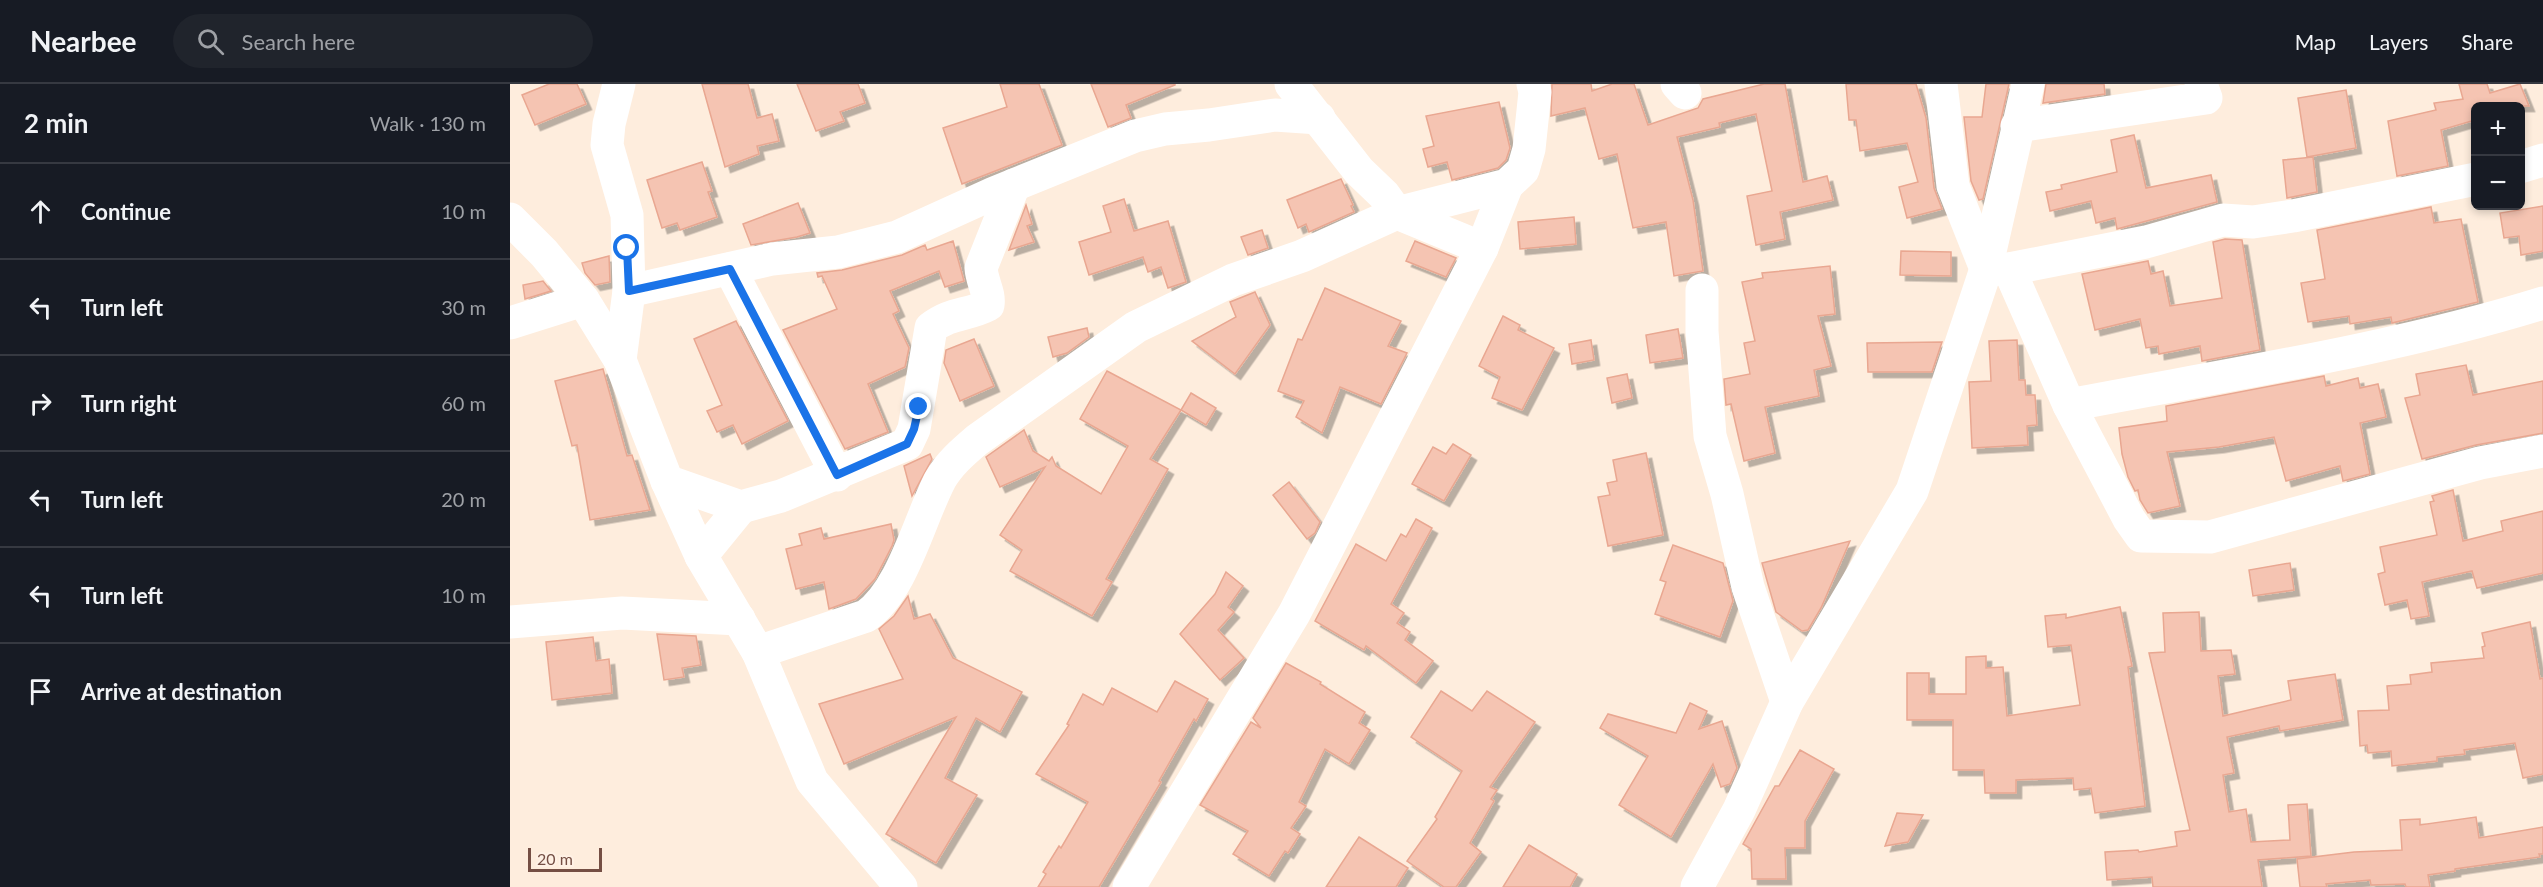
<!DOCTYPE html>
<html lang="en">
<head>
<meta charset="utf-8">
<style>
  :root { --surface:#171b24; --page:#20242c; --text:#f1f3f6; --muted:#9ea1a6; --line:#363941 }
  body { margin:0; font-family:Lato,sans-serif; background:var(--page); color:var(--text) }
  .controls { position:absolute; right:18px; top:18px; display:grid; overflow:hidden; border-radius:9px; box-shadow:0 3px 9px #0003 }
  .controls button { width:54px; height:54px; display:grid; place-items:center; padding:0; border:0; border-bottom:2px solid var(--line); background:var(--surface); color:var(--text); font:30px sans-serif }
  .scale { position:absolute; left:18px; bottom:15px; width:74px; box-sizing:border-box; padding-left:6px; border:3px solid #754f44; border-top:0; font-size:16px; line-height:21px; white-space:nowrap; color:#754f44; -webkit-text-stroke:4px #fff1e5; paint-order:stroke }
  .stop { position:absolute; width:18px; height:18px; margin:-14px; border:4px solid #1a73e8; border-radius:50%; background:#fff }
  .stop.end { background:#1a73e8; border-color:#fff; box-shadow:0 2px 6px #0008 }
  .list { margin:0; padding:0; list-style:none }
  h2 { display:flex; justify-content:space-between; align-items:center; height:78px; margin:0; padding:0 24px; font-size:26px }
  h2 small { font-size:20px; font-weight:400; color:var(--muted) }
  .list li { display:grid; grid-template-columns:39px 1fr auto; gap:18px; align-items:center; box-sizing:border-box; height:96px; padding:0 24px; border-top:2px solid var(--line) }
  .list b { display:block; font-size:22px; white-space:nowrap }
  .list em { font-size:20px; font-style:normal; color:var(--muted) }
  .icon { flex:none; width:33px; height:33px; fill:none; stroke:currentColor; stroke-width:2; stroke-linecap:round; stroke-linejoin:round }
  .map { position:relative; flex:none; width:2033px; height:803px; overflow:hidden }
  header { display:flex; align-items:center; gap:36px; box-sizing:border-box; height:84px; padding:0 30px; background:var(--surface); border-bottom:2px solid var(--line) }
  header strong { font-size:28px }
  nav { display:flex; gap:33px; margin-inline-start:auto; font-size:21px }
  .search { width:420px; height:54px; background:var(--page); display:flex; align-items:center; gap:15px; box-sizing:border-box; padding:0 21px; border-radius:33px; color:var(--muted); font-size:22px }
  main { display:flex }
  aside { flex:1; background:var(--surface) }
  .map>svg:first-child { display:block }
  .building { fill:#f5c4b2; stroke:#e9a791; stroke-width:1.5; filter:url(#shadow) }
  .lines { fill:none; stroke-linecap:round; stroke-linejoin:round }
  .minor { stroke:#fff; stroke-width:33 }
  .route { stroke:#1a73e8; stroke-width:8 }
</style>
</head>
<body>
<header>
<strong>Nearbee</strong>
<div class="search"><svg class="icon" aria-label="search" viewBox="0 0 24 24"><circle cx="10" cy="10" r="6"/><path d="M15 15l6 6"/></svg>Search here</div>
<nav><a>Map</a><a>Layers</a><a>Share</a></nav>
</header>
<main>
<aside>
<h2>2 min<small>Walk · 130 m</small></h2>
<ul class="list">
<li><svg class="icon" aria-label="ahead" viewBox="0 0 24 24"><path d="M12 20V5M6 11l6-6 6 6"/></svg><div><b>Continue</b></div><em>10 m</em></li>
<li><svg class="icon" aria-label="left" viewBox="0 0 24 24"><path d="M17 20v-9H6M10 6l-5 5 5 5"/></svg><div><b>Turn left</b></div><em>30 m</em></li>
<li><svg class="icon" aria-label="right" viewBox="0 0 24 24"><path d="M7 20v-9h11M14 6l5 5-5 5"/></svg><div><b>Turn right</b></div><em>60 m</em></li>
<li><svg class="icon" aria-label="left" viewBox="0 0 24 24"><path d="M17 20v-9H6M10 6l-5 5 5 5"/></svg><div><b>Turn left</b></div><em>20 m</em></li>
<li><svg class="icon" aria-label="left" viewBox="0 0 24 24"><path d="M17 20v-9H6M10 6l-5 5 5 5"/></svg><div><b>Turn left</b></div><em>10 m</em></li>
<li><svg class="icon" aria-label="arrive" viewBox="0 0 24 24"><path d="M6 21V4h12l-3 4 3 4H6"/></svg><div><b>Arrive at destination</b></div></li>
</ul>
</aside>
<div class="map">
<svg width="2033" height="803" viewBox="0 0 2033 803">
  <defs>
    <filter id="shadow"><feDropShadow dx="5.5" dy="5.5" stdDeviation="0" flood-color="#0004"/></filter>
  </defs>
  <rect width="100%" height="100%" fill="#feeddd"/>
  <g class="building">
    <polygon points="39,0 67,0 76,20 25,41 12,11"/>
    <polygon points="192,0 238,0 247,34 262,30 269,57 247,62 249,70 215,83"/>
    <polygon points="287,0 348,0 355,19 330,28 334,37 306,47"/>
    <polygon points="490,0 529,0 552,61 452,100 433,44 497,23"/>
    <polygon points="581,0 665,0 665,1 616,21 621,34 598,43"/>
    <polygon points="1042,0 1081,0 1082,7 1102,0 1124,0 1138,41 1188,24 1193,15 1254,0 1275,0 1293,98 1317,92 1323,116 1270,128 1275,155 1246,161 1237,112 1262,107 1246,30 1209,39 1210,43 1167,53 1183,116 1193,187 1164,192 1156,138 1123,144 1107,70 1089,75 1075,24 1041,32"/>
    <polygon points="1336,0 1406,0 1416,34 1424,104 1432,125 1397,134 1389,103 1408,98 1397,59 1350,67 1346,36 1339,36"/>
    <polygon points="1476,0 1499,0 1473,115 1469,116 1461,97 1454,33 1472,33"/>
    <polygon points="1536,0 1594,0 1595,10 1533,19"/>
    <polygon points="1949,0 1977,0 1980,9 2010,0 2019,22 1965,22 1965,36 1931,46 1938,82 1887,92 1878,37 1926,26 1924,19 1953,15"/>
    <polygon points="1836,6 1846,64 1797,73 1788,14"/>
    <polygon points="989,18 1000,64 996,76 988,84 942,96 937,78 918,83 913,65 924,62 916,32"/>
    <polygon points="1624,51 1636,104 1701,91 1707,118 1607,145 1605,134 1586,139 1581,117 1540,127 1536,108 1552,105 1551,101 1607,88 1601,56"/>
    <polygon points="1803,73 1807,108 1777,114 1773,76"/>
    <polygon points="192,78 202,107 198,108 207,133 170,146 167,139 152,144 137,96"/>
    <polygon points="831,95 843,121 841,122 844,128 799,148 796,140 788,144 777,116"/>
    <polygon points="614,115 624,147 658,137 676,198 658,204 651,183 638,188 633,173 579,191 569,158 601,148 593,122"/>
    <polygon points="288,119 300,149 287,153 241,161 233,140"/>
    <polygon points="516,121 522,140 517,142 524,158 499,166"/>
    <polygon points="2033,122 2033,167 2011,171 2009,152 1994,154 1990,129"/>
    <polygon points="1921,123 1924,139 1951,135 1968,218 1882,239 1881,233 1840,240 1839,232 1798,238 1791,199 1815,195 1807,146"/>
    <polygon points="1064,133 1066,160 1010,165 1008,138"/>
    <polygon points="752,146 758,164 738,171 731,153"/>
    <polygon points="1715,155 1732,156 1750,266 1692,277 1690,262 1649,270 1648,262 1636,264 1630,235 1585,246 1572,190 1638,177 1641,190 1653,187 1660,222 1712,214 1703,158"/>
    <polygon points="443,157 454,197 435,203 429,187 380,207 389,227 383,230 399,264 395,283 358,300 378,348 335,365 273,246 327,225 312,192 308,193 307,189 332,186 392,171 415,161 417,166"/>
    <polygon points="905,157 946,174 936,193 896,177"/>
    <polygon points="1391,167 1441,168 1441,192 1390,191"/>
    <polygon points="99,172 100,198 85,201 75,189 72,179"/>
    <polygon points="1320,182 1325,230 1308,232 1321,282 1304,286 1309,312 1255,323 1265,369 1234,377 1221,320 1216,321 1214,295 1240,290 1234,259 1245,257 1232,198 1253,194 1252,189"/>
    <polygon points="33,197 41,207 15,215 13,201"/>
    <polygon points="815,204 891,237 878,262 897,269 871,320 830,303 812,349 786,333 794,317 768,307 788,255 792,256"/>
    <polygon points="745,208 760,241 725,290 682,257 726,233 720,218"/>
    <polygon points="993,232 1010,241 1008,246 1044,264 1012,326 982,314 990,293 969,282"/>
    <polygon points="226,237 278,337 232,360 223,341 207,348 197,327 212,321 184,255"/>
    <polygon points="577,244 579,253 557,269 543,273 538,253"/>
    <polygon points="1168,245 1173,274 1140,279 1136,251"/>
    <polygon points="464,255 484,302 450,317 434,279 436,266"/>
    <polygon points="1081,256 1084,276 1062,280 1059,260"/>
    <polygon points="1507,256 1509,296 1515,296 1516,311 1525,311 1527,341 1517,342 1518,361 1462,364 1459,298 1481,297 1479,257"/>
    <polygon points="1432,258 1422,288 1358,288 1357,259"/>
    <polygon points="1956,281 1963,311 2033,297 2033,349 1966,361 1912,375 1895,314 1910,311 1906,290"/>
    <polygon points="93,285 117,372 122,371 140,426 80,436 67,361 62,362 45,297"/>
    <polygon points="597,287 671,326 640,375 658,385 596,495 602,498 582,532 500,487 512,466 490,451 535,383 490,403 476,373 514,346 523,367 539,377 542,373 546,382 591,410 618,362 570,335"/>
    <polygon points="1117,290 1122,314 1102,319 1097,294"/>
    <polygon points="1814,292 1816,302 1848,294 1850,304 1868,300 1876,333 1850,339 1860,390 1833,397 1830,382 1776,397 1764,353 1709,363 1657,368 1670,422 1638,429 1630,416 1628,406 1625,407 1618,393 1612,370 1609,344 1657,337 1656,322"/>
    <polygon points="681,309 706,324 696,341 671,326"/>
    <polygon points="943,360 961,371 934,417 902,400 923,363 936,370"/>
    <polygon points="1136,369 1153,451 1098,462 1088,413 1100,411 1097,399 1107,397 1103,376"/>
    <polygon points="420,370 422,375 402,412 394,382"/>
    <polygon points="779,398 810,438 805,449 797,455 763,411"/>
    <polygon points="1943,406 1953,457 1993,447 1991,437 2033,427 2033,489 1967,504 1962,487 1912,498 1919,532 1901,535 1897,516 1875,521 1868,490 1875,488 1870,463 1927,451 1920,418 1924,417 1922,412"/>
    <polygon points="906,435 922,444 881,520 894,529 887,539 900,548 895,556 923,577 906,599 856,562 854,566 805,537 846,460 876,477 891,450 896,453"/>
    <polygon points="381,440 384,456 382,462 365,495 346,515 319,525 314,498 286,505 276,465 292,461 289,450 311,444 314,455"/>
    <polygon points="1340,457 1311,524 1298,546 1292,547 1266,528 1252,479"/>
    <polygon points="1163,461 1213,479 1223,517 1210,553 1145,530 1156,498 1150,496"/>
    <polygon points="1780,479 1784,506 1743,512 1739,486"/>
    <polygon points="716,488 733,502 718,523 724,528 708,546 734,574 710,596 670,550 705,510"/>
    <polygon points="398,512 404,535 420,530 443,574 512,608 490,648 466,634 435,694 467,711 426,779 376,750 446,633 334,680 309,620 393,595 369,545 384,532"/>
    <polygon points="1610,523 1622,582 1618,583 1635,722 1585,729 1581,704 1564,706 1563,694 1506,696 1506,709 1475,709 1474,686 1443,686 1443,636 1397,636 1397,589 1419,589 1419,610 1456,610 1456,573 1476,572 1476,584 1493,583 1497,632 1570,621 1561,561 1538,563 1535,532 1556,530 1556,534"/>
    <polygon points="1689,528 1691,567 1721,566 1725,590 1708,592 1713,632 1781,616 1778,597 1825,590 1833,636 1770,647 1769,642 1717,653 1724,689 1713,691 1719,728 1736,725 1741,758 1780,756 1778,721 1797,720 1801,772 1748,776 1752,803 1643,803 1642,793 1597,796 1595,768 1628,766 1629,768 1667,762 1665,748 1680,746 1639,569 1655,568 1653,529"/>
    <polygon points="2020,538 2030,595 2033,594 2033,690 2013,694 2005,659 1954,666 1955,670 1927,673 1927,677 1882,682 1881,667 1858,669 1857,661 1850,662 1848,627 1879,626 1877,602 1901,600 1900,591 1922,588 1921,579 1974,574 1972,563 1975,562 1972,549"/>
    <polygon points="147,550 186,552 191,581 172,584 174,593 154,596"/>
    <polygon points="83,553 86,577 99,575 102,609 42,616 36,558"/>
    <polygon points="776,579 811,598 810,600 855,628 849,639 860,646 839,680 815,665 789,718 796,722 781,744 790,750 778,769 775,767 759,792 723,770 738,747 690,721 741,638 751,644 743,634"/>
    <polygon points="665,597 698,615 686,637 684,635 649,697 651,698 589,803 528,803 536,790 533,788 549,762 551,764 578,718 526,690 559,641 557,640 573,610 593,621 602,604 647,628"/>
    <polygon points="931,607 962,627 977,607 1025,638 980,703 987,706 981,715 984,717 960,759 971,768 946,803 934,803 897,777 927,735 925,733 952,687 901,653"/>
    <polygon points="1180,619 1197,627 1189,645 1212,637 1227,684 1220,700 1211,703 1203,680 1161,753 1109,721 1138,672 1090,644 1098,630 1166,649"/>
    <polygon points="1290,666 1324,685 1295,737 1295,764 1275,764 1276,795 1242,795 1241,765 1233,760 1265,702 1269,702"/>
    <polygon points="1387,729 1413,731 1398,758 1375,762"/>
    <polygon points="1966,733 1969,754 2033,743 2033,770 2029,770 2030,773 1945,785 1945,787 1918,791 1920,803 1896,803 1895,800 1861,801 1860,796 1816,800 1817,803 1790,803 1787,775 1844,768 1892,766 1890,736 1910,735 1910,741"/>
    <polygon points="849,753 898,784 886,803 816,803"/>
    <polygon points="1019,761 1067,790 1060,803 993,803"/>
  </g>
  <g class="lines">
    <g class="minor">
      <polyline points="109,0 99,40 97,61 117,131 119,207 110,276"/>
      <polyline points="781,0 849,87 874,111 887,129 972,164"/>
      <polyline points="1167,0 1175,9"/>
      <polyline points="1431,0 1443,102 1476,185"/>
      <polyline points="1507,42 1696,14 1691,0"/>
      <polyline points="2010,83 2033,76"/>
      <polyline points="0,135 34,169 73,216 110,276 157,397 191,472 248,568 302,697 391,803"/>
      <polyline points="220,185 327,391"/>
      <polyline points="1478,185 1499,185 1636,158 1713,136 1743,138 1783,132 1966,95"/>
      <polyline points="1499,185 1559,321 1619,435 1631,452 1700,453 1970,379 2033,367"/>
      <polyline points="1192,206 1192,247 1200,352 1217,410 1238,503 1277,618"/>
      <polyline points="119,207 262,175 328,168 387,153 484,109 625,52 655,45 699,41 765,31 809,34"/>
      <polyline points="0,239 73,216"/>
      <path d="M1559 321C1715 291 1882 266 2033 219"/>
      <path d="M157 397 231 423 271 412 397 360 404 345 421 244C441 228 457 232 478 221 480 209 472 198 471 184L504 101"/>
      <polyline points="191,472 231,423"/>
      <polyline points="0,538 112,529 229,535"/>
      <path d="M248 568 356 532C393 506 409 436 430 396 439 380 453 368 467 356L626 243 723 196 792 172 887 129 997 101 1013 86 1019 65 1025 8 1023 0"/>
      <polyline points="619,803 784,530 972,164 997,101"/>
      <polyline points="1187,803 1229,726 1277,618 1402,407 1476,185 1518,0"/>
    </g>
  </g>
  <g class="lines">
    <polyline class="route" points="117,164 119,207 220,185 327,391 397,360 404,345 409,323"/>
  </g>
</svg>
<div class="controls">
<button>+</button>
<button>−</button>
</div>
<div class="scale">20 m</div>
<div class="stop" style="left:117px;top:164px"></div>
<div class="stop end" style="left:409px;top:323px"></div>
</div>
</main>
</body>
</html>
